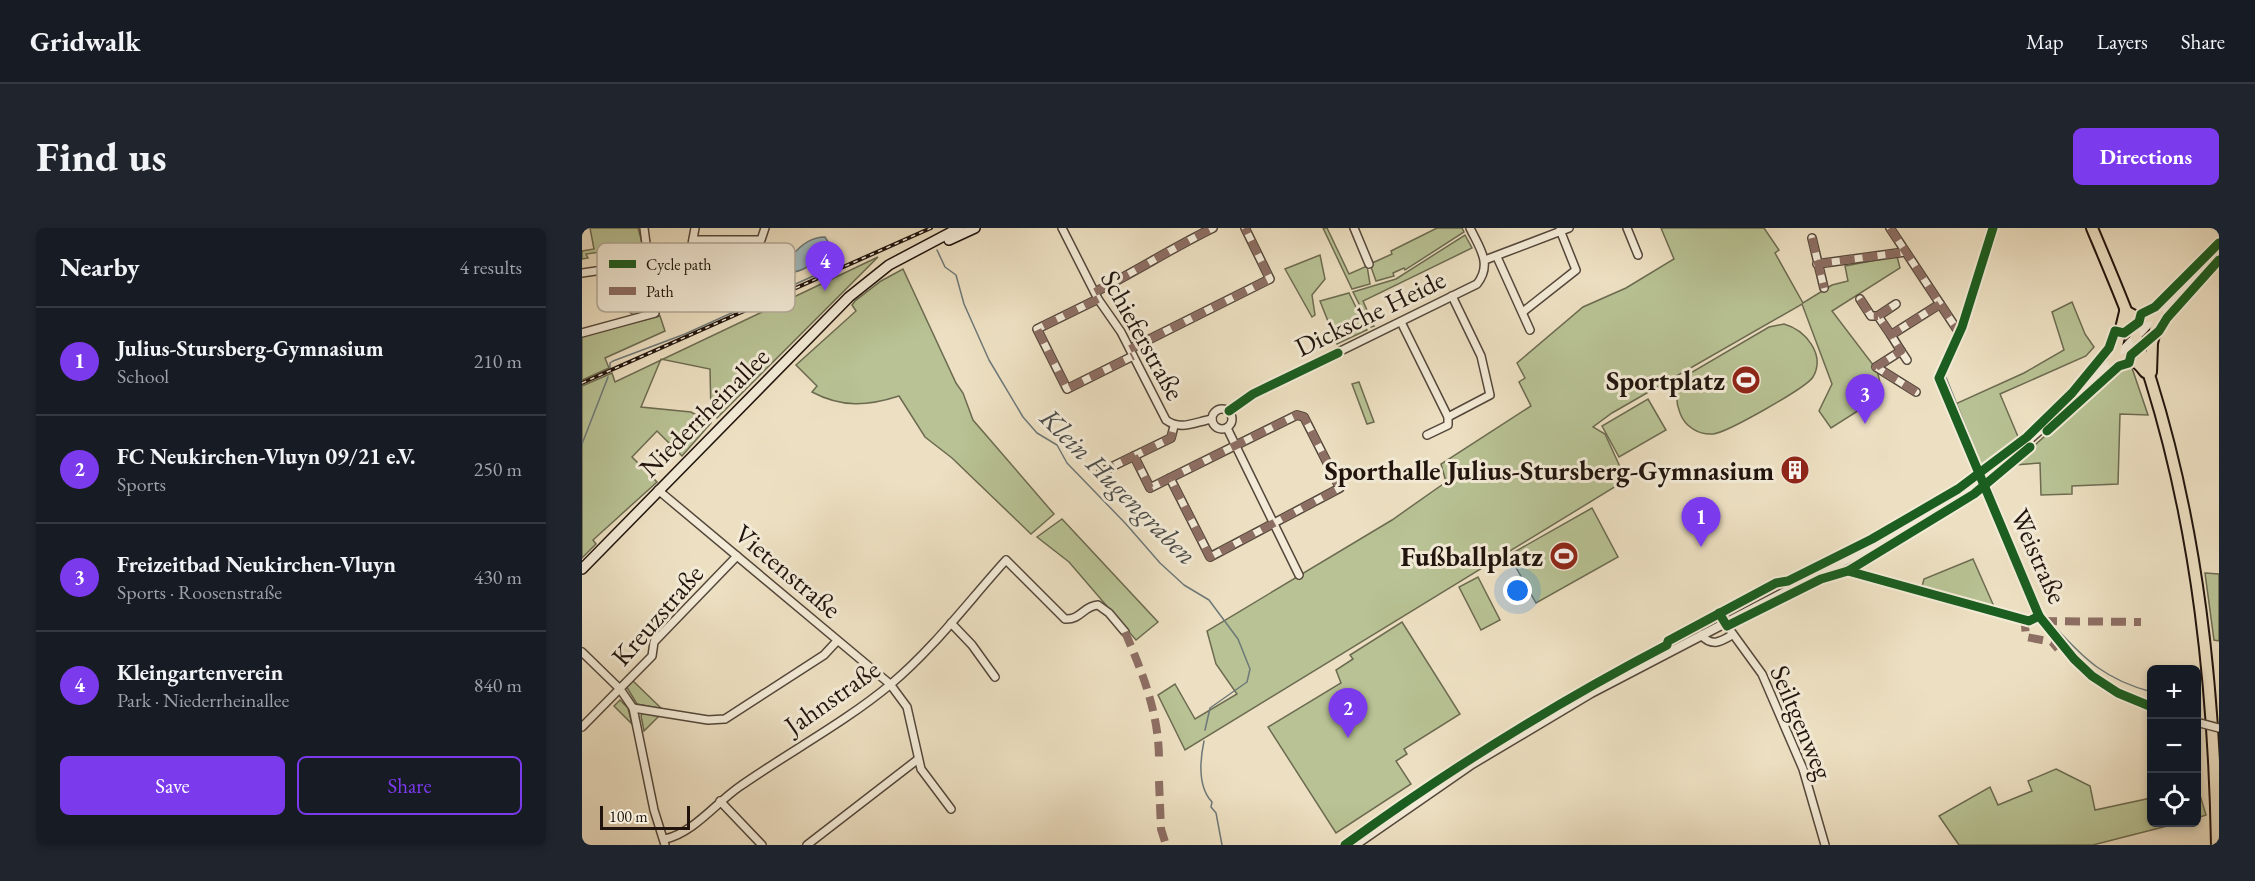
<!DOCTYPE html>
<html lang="en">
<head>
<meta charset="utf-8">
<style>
  :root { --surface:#171b24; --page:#20242c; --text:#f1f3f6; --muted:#9ea1a6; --line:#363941; --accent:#7c3aed }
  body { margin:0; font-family:"EB Garamond",serif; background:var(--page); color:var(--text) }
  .controls { position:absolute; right:18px; bottom:18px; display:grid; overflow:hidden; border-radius:9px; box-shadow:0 3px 9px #0003 }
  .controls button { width:54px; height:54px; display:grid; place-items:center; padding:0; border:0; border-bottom:2px solid var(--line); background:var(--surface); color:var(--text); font:30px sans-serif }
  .scale { position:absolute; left:18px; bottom:15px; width:90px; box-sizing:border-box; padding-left:6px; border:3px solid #21140e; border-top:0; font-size:16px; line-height:21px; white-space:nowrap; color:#21140e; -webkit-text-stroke:4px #f3ebd7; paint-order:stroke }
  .you { position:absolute; left:936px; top:363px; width:21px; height:21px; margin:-15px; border:4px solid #fff; border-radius:50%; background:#1a73e8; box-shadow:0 0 0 9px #1a73e833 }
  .badge { display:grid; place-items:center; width:39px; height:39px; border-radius:50%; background:var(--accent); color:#fff; font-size:20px; font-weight:700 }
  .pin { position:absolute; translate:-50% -50px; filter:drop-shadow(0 2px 3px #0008) }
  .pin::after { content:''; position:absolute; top:32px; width:21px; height:18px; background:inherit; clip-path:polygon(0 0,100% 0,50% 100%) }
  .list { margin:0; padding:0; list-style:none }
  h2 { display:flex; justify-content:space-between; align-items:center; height:78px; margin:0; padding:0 24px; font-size:26px }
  h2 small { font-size:20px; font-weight:400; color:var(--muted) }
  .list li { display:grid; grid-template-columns:39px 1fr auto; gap:18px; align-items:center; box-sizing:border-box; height:108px; padding:0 24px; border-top:2px solid var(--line) }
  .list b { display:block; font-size:22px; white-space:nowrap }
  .list p { margin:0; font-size:20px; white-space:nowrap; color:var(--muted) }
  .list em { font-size:20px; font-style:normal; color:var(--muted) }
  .actions { display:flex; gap:12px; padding:18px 24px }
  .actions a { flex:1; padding:14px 0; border:2px solid var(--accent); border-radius:9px; text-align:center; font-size:21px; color:var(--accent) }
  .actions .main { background:var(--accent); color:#fff }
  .icon { flex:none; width:33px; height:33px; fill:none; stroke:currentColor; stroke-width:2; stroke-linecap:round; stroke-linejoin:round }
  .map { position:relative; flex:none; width:1637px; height:617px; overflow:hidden; border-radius:9px }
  header { display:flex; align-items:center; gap:36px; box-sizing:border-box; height:84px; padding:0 30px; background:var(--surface); border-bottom:2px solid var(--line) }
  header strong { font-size:28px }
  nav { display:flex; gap:33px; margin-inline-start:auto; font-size:21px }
  .intro { display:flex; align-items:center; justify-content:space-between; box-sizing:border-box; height:144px; padding:0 36px }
  h1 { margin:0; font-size:42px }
  .button { padding:15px 27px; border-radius:9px; background:var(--accent); color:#fff; font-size:21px; font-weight:700 }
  main { display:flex; gap:36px; padding:0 36px }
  aside { flex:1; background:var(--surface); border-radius:9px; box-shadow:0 3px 9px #0003 }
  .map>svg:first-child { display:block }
  .green { fill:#b8c294; stroke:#6c6b51; stroke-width:1.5 }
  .water { fill:#9fbabf; stroke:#6d7878; stroke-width:1.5 }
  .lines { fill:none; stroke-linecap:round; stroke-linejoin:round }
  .stream { stroke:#6d7878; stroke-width:1.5 }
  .minor-casing { stroke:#54473b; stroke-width:10 }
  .tertiary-casing { stroke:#54473b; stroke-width:11 }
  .secondary-casing { stroke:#21140e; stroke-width:12 }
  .primary-casing { stroke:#21140e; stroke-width:14 }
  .minor { stroke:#f3ebd7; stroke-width:7 }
  .tertiary { stroke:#f3ebd7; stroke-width:8 }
  .secondary { stroke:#f3ebd7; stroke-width:9 }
  .primary { stroke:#ede0c2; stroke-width:10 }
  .rail-casing { stroke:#21140e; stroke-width:4 }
  .rail { stroke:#f3ebd7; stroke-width:1.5; stroke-dasharray:4.5; stroke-linecap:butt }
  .minor-bridge-casing { stroke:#54473b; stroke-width:10; stroke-linecap:butt }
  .minor-bridge { stroke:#f3ebd7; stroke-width:7 }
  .quiet { stroke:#8d6e63; stroke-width:8; stroke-dasharray:15 8; stroke-linecap:butt }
  .cycleway-casing { stroke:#f3ebd7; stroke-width:13 }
  .cycleway { stroke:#1b5e20; stroke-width:9 }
  .labels { text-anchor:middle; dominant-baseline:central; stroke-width:6; stroke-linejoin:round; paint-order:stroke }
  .street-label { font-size:27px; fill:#21140e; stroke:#f3ebd7 }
  .poi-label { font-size:27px; font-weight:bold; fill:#21140e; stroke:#f3ebd7; text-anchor:end }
  .water-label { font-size:28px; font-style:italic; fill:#4d4e4c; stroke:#f3ebd7 }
  .key { fill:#f3ebd7; stroke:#b4aa9b; stroke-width:1.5 }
  .key-label { font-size:16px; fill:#21140e }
</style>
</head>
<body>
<header>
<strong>Gridwalk</strong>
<nav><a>Map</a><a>Layers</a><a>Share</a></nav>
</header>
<div class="intro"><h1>Find us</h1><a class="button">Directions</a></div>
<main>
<aside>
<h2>Nearby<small>4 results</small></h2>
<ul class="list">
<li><span class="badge">1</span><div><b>Julius-Stursberg-Gymnasium</b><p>School</p></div><em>210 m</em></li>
<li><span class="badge">2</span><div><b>FC Neukirchen-Vluyn 09/21 e.V.</b><p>Sports</p></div><em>250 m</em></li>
<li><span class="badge">3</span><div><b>Freizeitbad Neukirchen-Vluyn</b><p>Sports · Roosenstraße</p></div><em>430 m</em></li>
<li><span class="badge">4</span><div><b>Kleingartenverein</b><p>Park · Niederrheinallee</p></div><em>840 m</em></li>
</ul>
<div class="actions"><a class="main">Save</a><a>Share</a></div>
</aside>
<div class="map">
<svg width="1637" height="617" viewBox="0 0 1637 617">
  <rect width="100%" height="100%" fill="#ede0c2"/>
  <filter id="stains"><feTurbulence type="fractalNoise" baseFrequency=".00333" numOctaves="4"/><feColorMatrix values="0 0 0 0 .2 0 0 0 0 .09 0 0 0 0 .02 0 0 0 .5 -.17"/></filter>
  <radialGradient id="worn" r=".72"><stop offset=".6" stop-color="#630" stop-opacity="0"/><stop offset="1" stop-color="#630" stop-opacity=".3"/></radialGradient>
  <g class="green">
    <polygon points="8,0 56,0 61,18 4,26 6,30 0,31 0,23 12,21"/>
    <polygon points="741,0 745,0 767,46 785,38 788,56 770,61"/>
    <polygon points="855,0 880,0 882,4 823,42 822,40 811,45 812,48 794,53 788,36 810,26 809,23"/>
    <polygon points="1079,0 1182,0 1197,22 1193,25 1221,75 1250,57 1266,53 1263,38 1315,28 1318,40 1250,83 1295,142 1301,167 1249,200 1237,183 1250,156 1220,76 1030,185 1011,199 1023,206 1044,252 603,522 576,467 593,456 613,491 655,466 634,436 625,403 810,292 864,254 859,236 949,178 937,154 943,150 935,135 1001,79 1044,60 1092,31"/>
    <polygon points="883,7 890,20 781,73 792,98 789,99 771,64 814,51"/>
    <polygon points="738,27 743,51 730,67 733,87 730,89 703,41"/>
    <polygon points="296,29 135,190 129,185 128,141 79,131 59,179 109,184 129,195 100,228 75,203 50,229 75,254 11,312 14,316 0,330 0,158 30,145 33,154"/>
    <polygon points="65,41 70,73 62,86 53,88 46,83 39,45"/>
    <path d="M321 41 374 155 381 165 391 192 472 286 449 306 370 230 343 209 317 168C286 178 260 180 230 164L235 158 214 137 274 83 270 77 273 73 299 53Z"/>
    <polygon points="767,65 785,102 755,116 738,73"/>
    <polygon points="1490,74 1503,106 1512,119 1504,128 1418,166 1437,211 1400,240 1371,177 1442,145 1482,122 1470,84"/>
    <polygon points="78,88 83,103 23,130 27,140 0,152 0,108"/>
    <path d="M1202 96C1223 102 1244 126 1231 149 1224 160 1144 205 1131 206 1117 207 1103 199 1098 185 1093 173 1094 161 1100 150L1187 99Z"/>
    <polygon points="1539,139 1550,140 1566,187 1538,186 1536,256 1490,258 1490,266 1459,267 1458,235 1431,237"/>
    <polygon points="777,154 792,194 785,196 770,156"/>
    <polygon points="1066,171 1084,202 1037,229 1020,198"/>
    <polygon points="1010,280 1036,329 954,375 927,327"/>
    <polygon points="480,291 576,394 554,412 487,334 455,309"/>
    <polygon points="1391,331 1414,383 1339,362 1342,351"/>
    <polygon points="1623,345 1637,346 1637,413 1632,412"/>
    <polygon points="896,349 918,392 899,402 877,359"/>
    <polygon points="820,394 878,486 822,521 825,526 814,533 829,556 754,605 686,499 759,455 754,442 771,431 768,427"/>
    <polygon points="50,452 80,481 55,476 44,458"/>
    <polygon points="38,472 46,480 50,496 32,478"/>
    <polygon points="61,484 78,487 62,503 59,488"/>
    <polygon points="1474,541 1508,558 1513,582 1569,570 1570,594 1597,595 1511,617 1377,617 1357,588 1408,559 1416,577 1450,563 1446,553"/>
    <polygon points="1614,554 1624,587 1615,590 1614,590"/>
  </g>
  <path class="water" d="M243 9 248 17C237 33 219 48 199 44 208 28 223 9 243 9Z"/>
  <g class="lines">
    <g class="stream">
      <polyline points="355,22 363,39 374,47 382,76 407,132 441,189 455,205 475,217 485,235 544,296 578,335 602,357 627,372 656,411 668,441 665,454 628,480 623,502"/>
      <polyline points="1383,102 1363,147 1400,239"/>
      <polyline points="28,140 28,135 31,133 103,106 249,40"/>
      <polyline points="0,216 26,149"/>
      <polyline points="1408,257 1462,388"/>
      <path d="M1472 398C1503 432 1524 452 1570 464"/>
      <polyline points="1614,475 1617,475"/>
      <path d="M622 513C618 532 616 559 630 574L629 579 634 585 640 617"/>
    </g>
    <g class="minor-casing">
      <g id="minor">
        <path d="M480 0 516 71 539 104 584 192C599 203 613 194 630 191"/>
        <polyline points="772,0 787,36"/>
        <polyline points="1045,0 1056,27"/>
        <polyline points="1308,0 1376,103"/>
        <polyline points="1411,0 1380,99 1357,150 1457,388 1492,431 1510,448 1536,465 1570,479"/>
        <polyline points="1230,10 1242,60"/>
        <polyline points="111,12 179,12 183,0"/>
        <polyline points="915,29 948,102"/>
        <polyline points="903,32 987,0"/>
        <polyline points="1235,36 1323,24"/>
        <polyline points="0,45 68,35 99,34 108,27 113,0"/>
        <path d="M513 64C553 44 590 20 631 0"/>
        <polyline points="516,71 455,101 485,161 551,128"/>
        <polyline points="1278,71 1289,88 1296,88"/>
        <polyline points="942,83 994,42 978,2"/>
        <polyline points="819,94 866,189 866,197 845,207"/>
        <polyline points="0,105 73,85 62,0"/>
        <polyline points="1309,107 1296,88 1314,76"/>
        <polyline points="548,121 688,51 663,0"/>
        <polyline points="1319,123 1325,132"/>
        <polyline points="1334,164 1294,139 1319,123 1309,107 1358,76"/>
        <circle cx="640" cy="191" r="10"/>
        <path d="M647 183 671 166 895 56C911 36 897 19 888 0"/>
        <polygon points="715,187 722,189 758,260 628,329 588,250"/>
        <polyline points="866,189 908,167 899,128 870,68"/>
        <polyline points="645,200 717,347"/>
        <polyline points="552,228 568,260 588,250"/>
        <polyline points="519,244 589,210 592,198"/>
        <polyline points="76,262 308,456 325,479 339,541 369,581"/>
        <polyline points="1447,393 1457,388"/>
        <polyline points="369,395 390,417 413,449"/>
        <polyline points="1143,395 1180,446 1221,541 1243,617"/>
        <path d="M1119 407C1130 419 1138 414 1150 407"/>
        <polyline points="0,424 38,461 51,480 72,582 83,617"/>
        <polyline points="51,480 126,492 143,491 242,427 255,413"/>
        <polyline points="0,499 70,428 72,414 155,328"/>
        <polyline points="138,573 180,617"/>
        <path d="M83 611C111 605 134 575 157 559 207 524 262 495 309 456 352 420 386 374 424 332L483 391C499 392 501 378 516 377L527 385 543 404"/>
        <polyline points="225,617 335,532"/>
      </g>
    </g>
    <g class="tertiary-casing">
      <polyline id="tertiary" points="773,617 890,536 1009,465 1337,294 1400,253 1494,170 1637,24"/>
    </g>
    <g class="secondary-casing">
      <g id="secondary">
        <polyline points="367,12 393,0"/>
        <polyline points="0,341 267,69 307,37 377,0"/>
      </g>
    </g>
    <g class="primary-casing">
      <g id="primary">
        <path d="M1510 0C1531 50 1553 101 1569 153 1616 304 1632 460 1635 617"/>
        <polyline points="1543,83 1558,91 1577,86"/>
        <polyline points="1531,134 1543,84"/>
        <path d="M1531 134C1546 128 1554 131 1563 144"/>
        <polyline points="1569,144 1570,115 1577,86"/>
      </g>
    </g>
    <use href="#minor" class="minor"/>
    <use href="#tertiary" class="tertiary"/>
    <use href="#secondary" class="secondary"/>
    <use href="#primary" class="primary"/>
    <g class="rail-casing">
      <polyline id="rail" points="0,155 349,0"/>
    </g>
    <use href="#rail" class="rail"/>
    <g class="minor-bridge-casing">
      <polyline id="minor-bridge" points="1614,494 1637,500"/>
    </g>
    <use href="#minor-bridge" class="minor-bridge"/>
    <g class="quiet">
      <polyline points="1308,0 1376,103"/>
      <polyline points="1230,10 1242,60"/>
      <polyline points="1235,36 1323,24"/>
      <path d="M513 64C553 44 590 20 631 0"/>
      <polyline points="516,71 455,101 485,161 551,128"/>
      <polyline points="1278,71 1289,88 1296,88"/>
      <polyline points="1309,107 1296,88 1314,76"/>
      <polyline points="548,121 688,51 663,0"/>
      <polyline points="1334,164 1294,139 1319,123 1309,107 1358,76"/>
      <polygon points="715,187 722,189 758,260 628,329 588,250"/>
      <polyline points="552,228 568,260 588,250"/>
      <polyline points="519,244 589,210 592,198"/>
      <polyline points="1444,393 1447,393 1443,397 1444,409 1470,414 1476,421"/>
      <polyline points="1460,393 1559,394"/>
      <path d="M543 404C561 446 577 486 577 532"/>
      <polyline points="577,553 579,601 584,617"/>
    </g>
    <g class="cycleway-casing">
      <g id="cycleway">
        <polyline points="1411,0 1380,99 1357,150 1457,388 1492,431 1510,448 1536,465 1570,479"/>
        <polyline points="647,183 671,166 756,125"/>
        <polyline points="1465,203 1537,138 1547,135 1549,127 1577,103 1585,90 1637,32"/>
        <polyline points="1266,343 1447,393 1457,388"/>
        <polyline points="1137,385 1145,398 1239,351 1266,343 1392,266 1448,219"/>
        <path d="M763 617C866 542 972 476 1085 417L1086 413 1194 355 1206 353 1290 311 1376 261 1445 209 1490 165 1527 120 1533 103 1542 105 1557 94 1559 86 1573 79 1637 15"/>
      </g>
    </g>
    <use href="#cycleway" class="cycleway"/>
  </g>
  <defs>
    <g id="stadium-disc" transform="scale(1.5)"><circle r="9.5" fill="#8f2418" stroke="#f3ebd7"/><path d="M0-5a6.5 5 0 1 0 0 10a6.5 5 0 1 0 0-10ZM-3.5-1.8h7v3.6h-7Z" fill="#fff"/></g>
    <g id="building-disc" transform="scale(1.5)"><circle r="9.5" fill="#8f2418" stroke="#f3ebd7"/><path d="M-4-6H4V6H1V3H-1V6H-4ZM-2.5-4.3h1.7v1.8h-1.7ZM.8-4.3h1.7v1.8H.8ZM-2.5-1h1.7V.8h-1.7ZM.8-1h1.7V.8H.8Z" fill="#fff"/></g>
  </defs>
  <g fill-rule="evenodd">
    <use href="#stadium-disc" x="1164" y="152"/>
    <use href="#building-disc" x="1213" y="242"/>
    <use href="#stadium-disc" x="982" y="328"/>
  </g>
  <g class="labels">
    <g class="street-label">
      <text transform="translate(788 85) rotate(-26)">Dicksche Heide</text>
      <text transform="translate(561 107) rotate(61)">Schieferstraße</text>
      <text transform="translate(122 184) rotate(-45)">Niederrheinallee</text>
      <text transform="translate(1457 328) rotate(66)">Weistraße</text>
      <text transform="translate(206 343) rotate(40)">Vietenstraße</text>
      <text transform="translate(75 387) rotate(-49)">Kreuzstraße</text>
      <text transform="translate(250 469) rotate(-35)">Jahnstraße</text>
      <text transform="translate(1220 494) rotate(67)">Seiltgenweg</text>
    </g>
    <g class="poi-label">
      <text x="1143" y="152">Sportplatz</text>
      <text x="1192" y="242">Sporthalle Julius-Stursberg-Gymnasium</text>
      <text x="961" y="328">Fußballplatz</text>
    </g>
    <g class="water-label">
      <text transform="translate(537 258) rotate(45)">Klein Hugengraben</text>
    </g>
  </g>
  <rect x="15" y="15" width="198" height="69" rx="9" class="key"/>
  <rect x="27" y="32" width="27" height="8" fill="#1b5e20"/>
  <rect x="27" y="59" width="27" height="8" fill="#8d6e63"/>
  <g class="key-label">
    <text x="64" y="42">Cycle path</text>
    <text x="64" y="69">Path</text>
  </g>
  <rect width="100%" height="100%" filter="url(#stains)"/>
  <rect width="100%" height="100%" fill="url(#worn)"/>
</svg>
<div class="controls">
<button>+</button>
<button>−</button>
<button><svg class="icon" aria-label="locate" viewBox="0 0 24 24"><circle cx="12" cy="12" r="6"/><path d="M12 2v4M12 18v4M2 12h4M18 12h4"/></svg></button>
</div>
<div class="scale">100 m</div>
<div class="you"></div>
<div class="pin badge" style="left:1119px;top:319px">1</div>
<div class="pin badge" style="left:766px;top:510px">2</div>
<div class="pin badge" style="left:1283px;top:196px">3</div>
<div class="pin badge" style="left:243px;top:63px">4</div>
</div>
</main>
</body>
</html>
